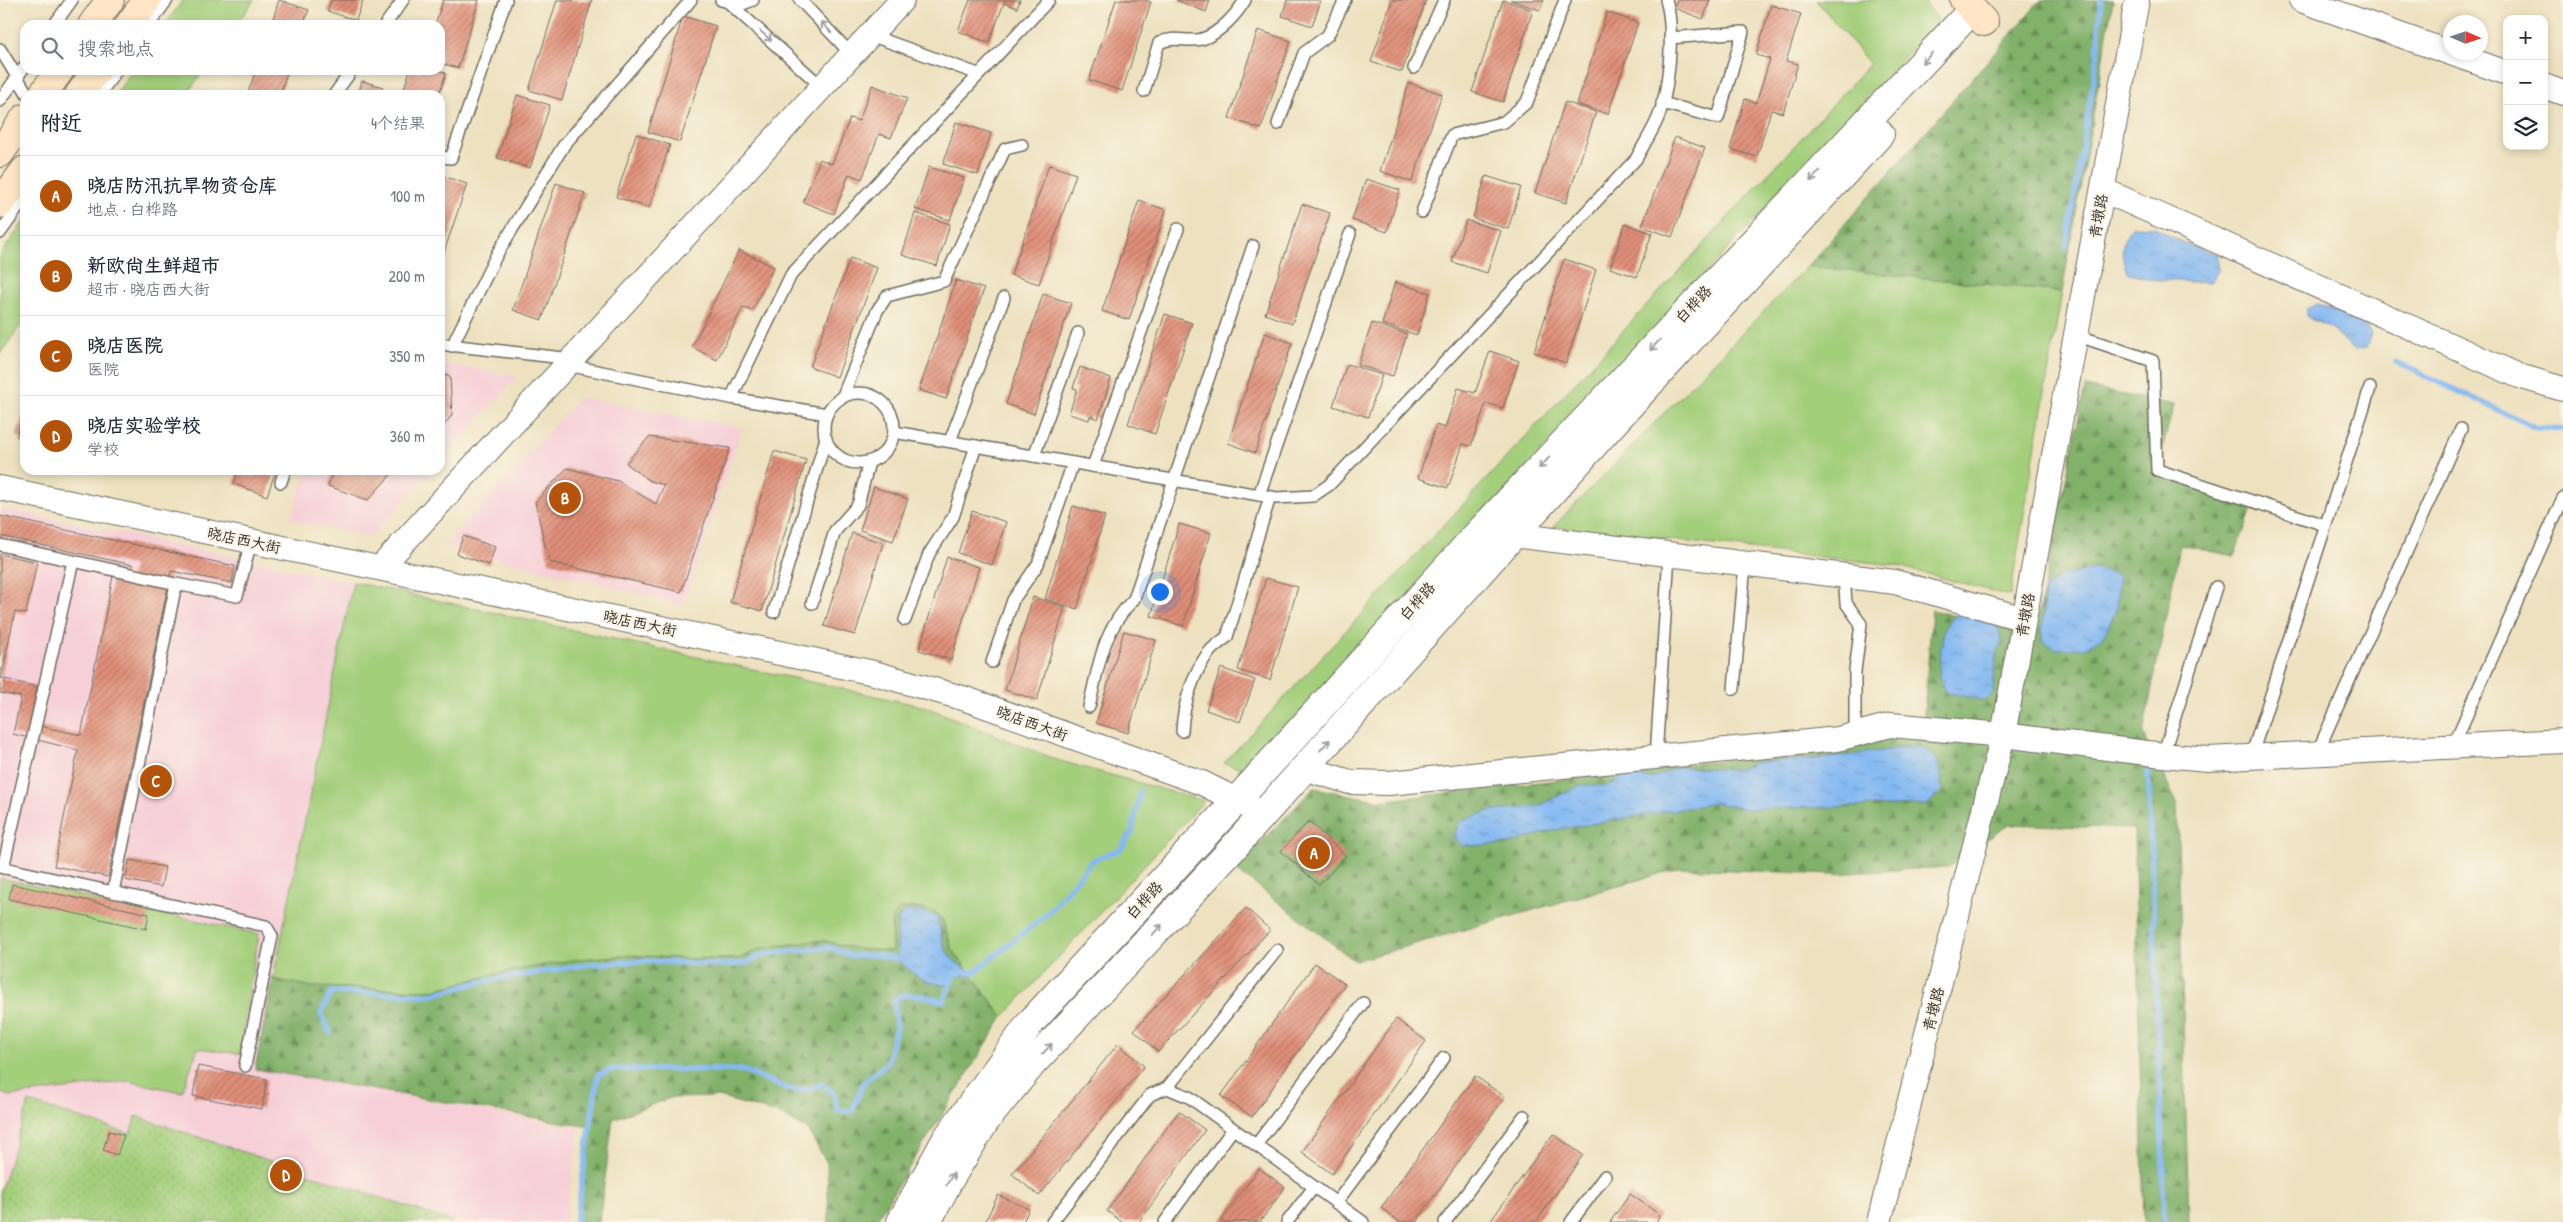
<!DOCTYPE html>
<html lang="zh">
<head>
<meta charset="utf-8">
<style>
  :root { --surface:#fff; --page:#f6f6f7; --text:#1f2937; --muted:#747a83; --line:#e0e1e3; --accent:#b45309 }
  body { margin:0; font-family:"Patrick Hand","LXGW WenKai TC",sans-serif; background:var(--page); color:var(--text) }
  .controls { position:absolute; right:15px; top:15px; display:grid; overflow:hidden; border-radius:10px; box-shadow:0 2px 8px #0003 }
  .controls button { width:45px; height:45px; display:grid; place-items:center; padding:0; border:0; border-bottom:1px solid var(--line); background:var(--surface); color:var(--text); font:25px sans-serif }
  .compass { position:absolute; left:2443px; top:15px; width:45px; height:45px; border-radius:50%; background:var(--surface); box-shadow:0 2px 8px #0003; rotate:93deg }
  .you { position:absolute; left:1159px; top:591px; width:18px; height:18px; margin:-12px; border:4px solid #fff; border-radius:50%; background:#1a73e8; box-shadow:0 0 0 8px #1a73e833 }
  .badge { display:grid; place-items:center; width:32px; height:32px; border-radius:50%; background:var(--accent); color:#fff; font-size:16px; font-weight:700 }
  .pin { position:absolute; translate:-50% -50%; border:2px solid #fff; box-shadow:0 1px 5px #0006 }
  .list { margin:0; padding:0; list-style:none }
  h2 { display:flex; justify-content:space-between; align-items:center; height:65px; margin:0; padding:0 20px; font-size:21px }
  h2 small { font-size:16px; font-weight:400; color:var(--muted) }
  .list li { display:grid; grid-template-columns:32px 1fr auto; gap:15px; align-items:center; box-sizing:border-box; height:80px; padding:0 20px; border-top:1px solid var(--line) }
  .list b { display:block; font-size:19px; white-space:nowrap }
  .list p { margin:0; font-size:16px; white-space:nowrap; color:var(--muted) }
  .list em { font-size:16px; font-style:normal; color:var(--muted) }
  .icon { flex:none; width:28px; height:28px; fill:none; stroke:currentColor; stroke-width:2; stroke-linecap:round; stroke-linejoin:round }
  .map { position:relative; flex:none; width:2563px; height:1222px; overflow:hidden }
  .search { position:absolute; background:var(--surface); box-shadow:0 2px 8px #0003; left:20px; top:20px; width:425px; height:55px; display:flex; align-items:center; gap:12px; box-sizing:border-box; padding:0 18px; border-radius:15px; color:var(--muted); font-size:19px }
  .panel { position:absolute; background:var(--surface); box-shadow:0 2px 8px #0003; left:20px; top:90px; width:425px; height:385px; border-radius:15px }
  .map>svg:first-child { display:block }
  .built { fill:#f6cfd8 }
  .green { fill:#a3ce7a; stroke:#677c52 }
  .forest { fill:url(#forest-firs); stroke:#566e4a }
  .park { fill:url(#park-dots); stroke:#677c52 }
  .water { fill:url(#water-ripples); stroke:#57728e }
  .lines { fill:none; stroke-linecap:round; stroke-linejoin:round }
  .stream { stroke:#83b8f2; stroke-width:5.5 }
  .building { fill:url(#building-hatch) }
  .service-casing { stroke:#6f6b5f; stroke-width:14 }
  .minor-casing { stroke:#6f6b5f; stroke-width:26 }
  .tertiary-casing { stroke:#6f6b5f; stroke-width:30 }
  .secondary-casing { stroke:#6f6b5f; stroke-width:30 }
  .service { stroke:#fff; stroke-width:11 }
  .minor { stroke:#fff; stroke-width:24 }
  .tertiary { stroke:#fff; stroke-width:28 }
  .secondary { stroke:#fde5c5; stroke-width:28 }
  .oneway { stroke:#a0a0a0 }
  .labels { text-anchor:middle; dominant-baseline:central; stroke-width:4; stroke-linejoin:round; paint-order:stroke }
  .street-label { font-size:15px; fill:#2b2b2b; stroke:#fcf5e5 }
</style>
</head>
<body>
<div class="map">
<svg width="2563" height="1222" viewBox="0 0 2563 1222">
  <defs>
    <pattern id="forest-firs" width="22" height="20" patternUnits="userSpaceOnUse" patternTransform="scale(1.25)"><rect width="22" height="20" fill="#82b16a"/><path d="M5 1l3.5 6h-7zM16 11l3.5 6h-7z" fill="#6b9057"/></pattern>
    <pattern id="park-dots" width="8" height="8" patternUnits="userSpaceOnUse" patternTransform="scale(1.25)"><rect width="8" height="8" fill="#a3ce7a"/><path d="M2 2h.1M6 6h.1" fill="none" stroke="#8cb16a" stroke-width="1.8" stroke-linecap="round"/></pattern>
    <pattern id="water-ripples" width="26" height="14" patternUnits="userSpaceOnUse" patternTransform="scale(1.25)"><rect width="26" height="14" fill="#83b8f2"/><path d="M2 4q2-2 4 0t4 0M15 11q2-2 4 0t4 0" fill="none" stroke="#6b96c4"/></pattern>
    <pattern id="building-hatch" width="6" height="6" patternUnits="userSpaceOnUse" patternTransform="scale(1.25)"><rect width="6" height="6" fill="#e08f79"/><path d="M-1 1l2-2M0 6l6-6M5 7l2-2" fill="none" stroke="#b67563"/></pattern>
  </defs>
  <rect width="100%" height="100%" fill="#fcf5e5"/>
  <filter id="ink" filterUnits="userSpaceOnUse"><feTurbulence type="fractalNoise" baseFrequency=".02" numOctaves="2"/><feDisplacementMap in="SourceGraphic" scale="10" xChannelSelector="R" yChannelSelector="G"/><feConvolveMatrix kernelMatrix="1 2 1 2 8 2 1 2 1" color-interpolation-filters="sRGB"/></filter>
  <filter id="wash" filterUnits="userSpaceOnUse"><feTurbulence type="fractalNoise" baseFrequency=".0096" numOctaves="4" result="noise"/><feDisplacementMap in="SourceGraphic" scale="20" xChannelSelector="R" yChannelSelector="G"/><feGaussianBlur stdDeviation="1.12" result="paint"/><feColorMatrix in="noise" values="0 0 0 0 0 0 0 0 0 0 0 0 0 0 0 0 0 1.4 0 .05"/><feComposite in="paint" operator="in"/></filter>
  <g filter="url(#wash)">
    <rect width="100%" height="100%" fill="#ede1c0"/>
    <g class="built">
      <polygon points="440,364 518,376 440,462"/>
      <polygon points="580,397 742,428 683,605 444,546"/>
      <polygon points="307,470 432,470 371,537 291,520"/>
      <polygon points="0,508 353,582 255,1069 579,1128 565,1222 0,1222"/>
    </g>
    <g class="green">
      <polygon points="183,0 254,0 236,25 165,25"/>
      <polygon points="1816,0 1923,0 1939,20 1248,770 1224,763 1870,64"/>
      <polygon points="133,70 204,70 186,95 115,95"/>
      <polygon points="25,220 25,319 0,354 0,255"/>
      <polygon points="1808,266 2062,292 2010,596 1894,565 1553,527"/>
      <polygon points="353,582 926,707 1057,760 1204,801 1003,1017 952,949 942,918 892,918 892,951 848,948 761,948 738,959 693,959 500,973 433,990 313,987 273,979"/>
      <polygon points="0,878 259,934 239,1054 198,1048 182,1092 128,1081 10,1096 0,1093"/>
    </g>
    <g class="forest">
      <polygon points="2041,0 2113,0 2062,292 1808,266"/>
      <polygon points="2085,387 2174,405 2156,471 2255,502 2234,556 2180,545 2143,733 2177,804 2189,1222 2144,1222 2134,829 2009,824 1948,867 1832,874 1680,868 1355,961 1235,869 1314,788 1381,801 1908,738 1931,743 1924,715 1932,610 2034,636"/>
      <polygon points="911,907 935,911 942,918 952,949 1003,1017 875,1222 829,1222 827,1163 807,1129 776,1113 719,1097 670,1098 613,1119 599,1222 575,1222 589,1127 255,1069 273,979 313,987 433,990 500,973 577,959 633,955 693,959 738,959 761,948 821,940 863,950 892,951 892,918 899,909"/>
    </g>
    <polygon class="park" points="29,1102 130,1134 136,1116 453,1222 0,1222 0,1192"/>
    <g class="water">
      <path d="M2133 226 2153 227 2186 244 2218 255V271L2210 283 2147 279 2127 272C2120 254 2120 241 2133 226Z"/>
      <polygon points="2316,303 2364,322 2371,334 2366,348 2355,350 2331,328 2306,317 2306,309"/>
      <polygon points="2098,568 2119,576 2117,608 2104,636 2085,648 2056,649 2042,641 2044,588 2062,576"/>
      <path d="M1957 614C1972 615 1985 619 1998 628L2002 642 1996 655 1993 693 1985 701 1945 692 1939 677 1941 645 1945 627Z"/>
      <path d="M1917 746C1941 757 1940 765 1942 790L1927 805 1747 809 1715 803 1550 831 1509 844 1463 846 1453 837 1460 821 1490 811 1538 806 1581 785 1607 786 1625 776 1651 778 1679 767 1735 770 1759 762 1828 758Z"/>
      <path d="M906 911 922 912 937 917C940 924 940 929 941 936 945 956 957 966 975 972L965 977 955 973 949 985C923 984 916 976 897 959L898 919Z"/>
    </g>
    <g class="lines">
      <g class="stream">
        <polyline points="2066,248 2097,59 2101,0"/>
        <polyline points="2396,362 2537,428 2563,430"/>
        <polyline points="2148,771 2165,1222"/>
        <polyline points="969,972 975,972 1048,913 1093,860 1121,849 1132,832 1140,792"/>
        <polyline points="330,1033 321,1014 331,992 431,995 480,982 591,964 643,961 725,965 746,963 764,954 828,947 852,956 875,955 897,959"/>
        <polyline points="576,1222 598,1075 613,1069 742,1070 791,1090 806,1090 822,1084 834,1094 838,1111 852,1111 864,1082 887,1063 896,1028 894,1001 901,995 923,996 943,1001 955,973 960,973"/>
      </g>
    </g>
    <g id="blocks">
      <g class="building">
        <polygon points="279,0 309,10 303,25 271,25"/>
        <polygon points="331,0 363,0 356,20 327,11"/>
        <polygon points="443,0 479,0 458,68 440,63 440,25 435,25"/>
        <polygon points="557,0 592,0 562,100 529,90"/>
        <polygon points="970,0 1020,0 1017,8 1004,3 989,43 958,31"/>
        <polygon points="1116,0 1144,0 1151,2 1122,91 1089,80"/>
        <polygon points="1176,0 1210,0 1206,12"/>
        <polygon points="1287,0 1321,0 1312,26 1282,16"/>
        <polygon points="1392,0 1426,0 1402,72 1371,62"/>
        <polygon points="1503,0 1533,10 1503,102 1472,92"/>
        <polygon points="1510,0 1544,0 1540,10"/>
        <polygon points="1677,0 1710,0 1703,19 1674,8"/>
        <polygon points="1771,5 1801,14 1786,61 1798,64 1783,113 1771,110 1757,157 1730,149 1745,99 1756,103 1770,59 1756,55"/>
        <polygon points="1607,12 1638,23 1608,114 1577,104"/>
        <polygon points="683,16 716,26 680,142 648,132"/>
        <polygon points="1258,30 1291,41 1261,129 1229,118"/>
        <polygon points="256,70 288,70 280,95 247,95"/>
        <polygon points="410,70 437,70 446,73 439,95 402,95"/>
        <polygon points="362,81 383,87 380,95 358,95"/>
        <polygon points="1409,83 1442,94 1412,182 1380,171"/>
        <polygon points="872,85 907,98 891,138 879,134 862,179 849,174 834,214 803,202 820,159 832,164 850,118 859,121"/>
        <polygon points="517,95 550,105 530,168 497,158"/>
        <polygon points="1565,102 1596,112 1566,203 1535,193"/>
        <polygon points="956,122 991,133 978,175 943,164"/>
        <polygon points="636,134 670,145 649,208 616,197"/>
        <polygon points="1675,137 1705,148 1672,237 1642,226"/>
        <polygon points="1049,165 1076,174 1039,284 1011,275"/>
        <polygon points="929,167 964,178 950,220 915,209"/>
        <polygon points="440,175 467,184 440,264"/>
        <polygon points="1486,176 1521,187 1508,229 1473,218"/>
        <polygon points="1366,179 1400,190 1387,232 1352,220"/>
        <polygon points="556,183 585,193 542,320 513,310"/>
        <polygon points="1139,200 1166,210 1129,320 1102,311"/>
        <polygon points="1302,204 1330,213 1292,324 1265,314"/>
        <polygon points="915,213 950,224 937,266 902,255"/>
        <polygon points="1466,220 1501,231 1487,273 1452,262"/>
        <polygon points="1625,224 1652,233 1637,277 1610,268"/>
        <polygon points="739,250 774,267 752,311 743,307 717,360 692,347"/>
        <polygon points="850,258 877,268 837,377 810,367"/>
        <polygon points="1564,259 1596,270 1566,363 1534,352"/>
        <polygon points="956,280 984,289 946,399 919,390"/>
        <polygon points="1395,282 1430,293 1417,335 1382,324"/>
        <polygon points="1043,294 1071,303 1034,414 1006,404"/>
        <polygon points="1165,314 1192,323 1155,434 1128,424"/>
        <polygon points="1372,323 1407,334 1393,376 1358,365"/>
        <polygon points="1265,333 1292,343 1255,453 1228,443"/>
        <polygon points="1490,351 1519,361 1503,408 1486,403 1471,446 1463,444 1448,488 1418,478 1436,425 1445,428 1458,388 1475,393"/>
        <polygon points="1347,364 1382,375 1368,417 1333,406"/>
        <polygon points="1080,367 1111,378 1098,419 1090,416 1089,420 1069,414 1077,389 1073,388"/>
        <polygon points="440,375 450,376 452,415 441,429"/>
        <polygon points="25,410 25,440 16,436"/>
        <polygon points="649,437 730,448 681,592 549,562 535,502 567,468 618,481 656,504 664,485 650,481 626,463"/>
        <polygon points="774,451 806,460 762,611 730,602"/>
        <polygon points="238,470 276,470 267,496 234,484"/>
        <polygon points="333,470 395,470 368,500 328,486"/>
        <polygon points="874,487 908,499 893,541 860,530"/>
        <polygon points="1073,506 1105,516 1077,609 1045,599"/>
        <polygon points="972,511 1006,522 992,565 958,553"/>
        <polygon points="0,516 235,566 232,583 171,571 108,877 54,866 78,750 13,734 21,697 0,693 0,554 37,562 26,614 15,612 1,678 37,687 30,724 81,735 113,576 130,579 133,565 0,536"/>
        <polygon points="1179,524 1211,533 1183,626 1151,616"/>
        <polygon points="852,533 883,543 855,635 824,626"/>
        <polygon points="463,536 495,547 489,565 457,554"/>
        <polygon points="947,557 979,567 951,660 919,650"/>
        <polygon points="1266,578 1298,587 1270,680 1238,670"/>
        <polygon points="1033,597 1065,607 1037,700 1005,690"/>
        <polygon points="1124,631 1156,640 1128,733 1096,723"/>
        <polygon points="1221,668 1255,680 1240,722 1206,710"/>
        <polygon points="1309,821 1346,856 1319,885 1281,851"/>
        <polygon points="129,860 165,867 161,887 125,880"/>
        <polygon points="12,884 149,914 146,929 9,899"/>
        <polygon points="1246,908 1270,930 1158,1052 1134,1030"/>
        <polygon points="1315,963 1345,984 1252,1117 1221,1096"/>
        <polygon points="1396,1019 1426,1041 1332,1174 1302,1152"/>
        <polygon points="1118,1044 1144,1066 1039,1196 1012,1174"/>
        <polygon points="198,1066 267,1079 262,1109 193,1096"/>
        <polygon points="1475,1076 1505,1097 1416,1222 1400,1222 1381,1208"/>
        <polygon points="1179,1111 1205,1130 1139,1222 1122,1222 1107,1211"/>
        <polygon points="109,1131 124,1135 117,1155 103,1150"/>
        <polygon points="1553,1134 1583,1155 1536,1222 1490,1222"/>
        <polygon points="1259,1168 1285,1187 1260,1222 1220,1222"/>
        <polygon points="1630,1194 1660,1215 1656,1222 1610,1222"/>
        <polygon points="998,1195 1029,1209 1023,1222 985,1222"/>
      </g>
    </g>
  </g>
  <g filter="url(#ink)">
    <use href="#blocks" fill-opacity="0" stroke="#6f6b5f" stroke-width="1"/>
    <g class="lines">
      <g class="service-casing">
        <g id="service">
          <polyline points="721,0 740,5 753,0"/>
          <polyline points="800,0 852,55"/>
          <polyline points="729,3 822,87"/>
          <polyline points="54,25 72,0"/>
          <polyline points="149,25 167,0"/>
          <polyline points="385,25 403,0"/>
          <polyline points="870,35 978,74"/>
          <polyline points="0,49 28,95"/>
          <polyline points="1414,68 1444,0"/>
          <path d="M1144 91 1159 43C1174 35 1187 43 1202 39 1219 34 1237 14 1245 0"/>
          <polyline points="99,95 117,70"/>
          <polyline points="334,95 352,70"/>
          <polyline points="0,101 25,66"/>
          <polyline points="1662,103 1718,118 1743,32 1670,38"/>
          <polyline points="1278,124 1304,53 1328,35 1345,0"/>
          <polyline points="440,157 451,158 506,0"/>
          <polyline points="1422,212 1452,135 1504,122 1527,102 1565,0"/>
          <polyline points="0,233 25,198"/>
          <polyline points="2076,335 2153,361 2157,470 2325,525"/>
          <polyline points="440,344 572,359"/>
          <polyline points="452,346 497,254 564,145 691,0"/>
          <polyline points="567,365 731,398 827,414"/>
          <circle cx="859" cy="428" r="35"/>
          <polyline points="731,398 791,275 1049,0"/>
          <polyline points="842,398 877,311 887,296 944,281 1005,149 1022,145"/>
          <path d="M894 432 1277 498 1313 496 1329 485 1636 159C1643 146 1652 132 1658 118 1669 91 1675 28 1666 0"/>
          <polyline points="950,441 1004,298"/>
          <polyline points="1034,456 1078,333"/>
          <polyline points="1093,466 1178,229"/>
          <polyline points="281,482 285,470"/>
          <polyline points="1259,495 1350,234"/>
          <polyline points="0,545 73,561 3,868"/>
          <polyline points="73,561 176,584"/>
          <polyline points="1844,576 1846,603 1861,624 1855,671 1855,734"/>
          <polyline points="812,603 835,531 858,505 869,462"/>
          <polyline points="774,612 826,438"/>
          <polyline points="905,620 929,554 953,517 976,446"/>
          <polyline points="992,662 1013,600 1038,564 1073,463"/>
          <polyline points="1734,689 1745,564"/>
          <path d="M1089 707C1099 665 1102 631 1134 599L1253 246"/>
          <path d="M1182 731C1183 705 1194 669 1211 650 1216 645 1222 641 1227 637L1270 497"/>
          <polyline points="2453,746 2563,498"/>
          <polyline points="2317,753 2461,429"/>
          <polyline points="2163,755 2216,587"/>
          <polyline points="1656,757 1669,554"/>
          <polyline points="2251,757 2370,388"/>
          <polyline points="0,867 266,926 272,936 245,1066"/>
          <polyline points="113,892 176,584 237,596 251,541"/>
          <polyline points="1167,1088 1277,950"/>
          <polyline points="1256,1145 1363,1003"/>
          <polyline points="1336,1203 1444,1058"/>
          <polyline points="1052,1222 1150,1095 1167,1088 1189,1097 1363,1222"/>
          <polyline points="1165,1222 1233,1129"/>
          <polyline points="1287,1222 1314,1187"/>
          <polyline points="1445,1222 1524,1116"/>
          <polyline points="1571,1222 1605,1176"/>
        </g>
      </g>
      <g class="minor-casing">
        <g id="minor">
          <polyline points="2301,0 2507,73"/>
          <polyline points="2544,86 2563,93"/>
          <polyline points="2103,190 2519,376 2563,389"/>
          <polyline points="0,488 874,673 966,699 1202,783 1264,814"/>
          <polyline points="1513,535 1895,582 2024,619"/>
          <polyline points="380,568 902,0"/>
          <polyline points="1304,768 1350,782 1389,783 1838,739 1891,725 2003,735 2163,755 2208,759 2563,741"/>
          <polyline points="1879,1222 2003,735 2137,0"/>
        </g>
      </g>
      <g class="tertiary-casing">
        <g id="tertiary">
          <polyline points="901,1222 947,1138 1031,1022 1237,800 1472,540 1972,10"/>
          <polyline points="927,1222 948,1182 986,1120 1032,1064 1226,856 1616,420 1880,134"/>
        </g>
      </g>
      <g class="secondary-casing">
        <g id="secondary">
          <polyline points="1964,0 1984,22"/>
          <polyline points="92,25 110,0"/>
          <polyline points="129,25 147,0"/>
          <polyline points="42,95 60,70"/>
          <polyline points="79,95 97,70"/>
          <polyline points="0,153 25,118"/>
          <polyline points="0,204 25,170"/>
        </g>
      </g>
      <use href="#service" class="service"/>
      <use href="#minor" class="minor"/>
      <use href="#tertiary" class="tertiary"/>
      <use href="#secondary" class="secondary"/>
    </g>
    <defs><path id="oneway-shaft" d="M-6 0H5M1.5-3L5.5 0L1.5 3" fill="none" stroke-width="1.6" stroke-linecap="round" stroke-linejoin="round" transform="scale(1.25)"/></defs>
    <g class="oneway">
      <use href="#oneway-shaft" transform="translate(826 27) rotate(-133)"/>
      <use href="#oneway-shaft" transform="translate(766 36) rotate(42)"/>
      <use href="#oneway-shaft" transform="translate(1927 58) rotate(133)"/>
      <use href="#oneway-shaft" transform="translate(1815 176) rotate(133)"/>
      <use href="#oneway-shaft" transform="translate(1655 345) rotate(133)"/>
      <use href="#oneway-shaft" transform="translate(1544 463) rotate(133)"/>
      <use href="#oneway-shaft" transform="translate(1325 745) rotate(-48)"/>
      <use href="#oneway-shaft" transform="translate(1157 930) rotate(-47)"/>
      <use href="#oneway-shaft" transform="translate(1047 1049) rotate(-47)"/>
      <use href="#oneway-shaft" transform="translate(950 1179) rotate(-60)"/>
    </g>
  </g>
  <g class="labels">
    <g class="street-label">
      <text transform="translate(2098 216) rotate(-80)">青墩路</text>
      <text transform="translate(1693 304) rotate(-47)">白桦路</text>
      <text transform="translate(244 540) rotate(12)">晓店西大街</text>
      <text transform="translate(1417 601) rotate(-48)">白桦路</text>
      <text transform="translate(2025 615) rotate(-80)">青墩路</text>
      <text transform="translate(640 623) rotate(12)">晓店西大街</text>
      <text transform="translate(1032 723) rotate(20)">晓店西大街</text>
      <text transform="translate(1144 900) rotate(-47)">白桦路</text>
      <text transform="translate(1933 1009) rotate(-76)">青墩路</text>
    </g>
  </g>
</svg>
<div class="controls">
<button>+</button>
<button>−</button>
<button><svg class="icon" aria-label="layers" viewBox="0 0 24 24"><path d="M12 4l9 5-9 5-9-5zM3 14l9 5 9-5"/></svg></button>
</div>
<svg class="compass" viewBox="-18 -18 36 36"><path d="M0-13l5 13h-10z" fill="#e53935"/><path d="M0 13l5-13h-10z" fill="#747a83"/></svg>
<div class="you"></div>
<div class="pin badge" style="left:1314px;top:853px">A</div>
<div class="pin badge" style="left:565px;top:498px">B</div>
<div class="pin badge" style="left:156px;top:781px">C</div>
<div class="pin badge" style="left:286px;top:1175px">D</div>
<div class="search"><svg class="icon" aria-label="search" viewBox="0 0 24 24"><circle cx="10" cy="10" r="6"/><path d="M15 15l6 6"/></svg>搜索地点</div>
<section class="panel">
<h2>附近<small>4个结果</small></h2>
<ul class="list">
<li><span class="badge">A</span><div><b>晓店防汛抗旱物资仓库</b><p>地点 · 白桦路</p></div><em>100 m</em></li>
<li><span class="badge">B</span><div><b>新欧尚生鲜超市</b><p>超市 · 晓店西大街</p></div><em>200 m</em></li>
<li><span class="badge">C</span><div><b>晓店医院</b><p>医院</p></div><em>350 m</em></li>
<li><span class="badge">D</span><div><b>晓店实验学校</b><p>学校</p></div><em>360 m</em></li>
</ul>
</section>
</div>
</body>
</html>
